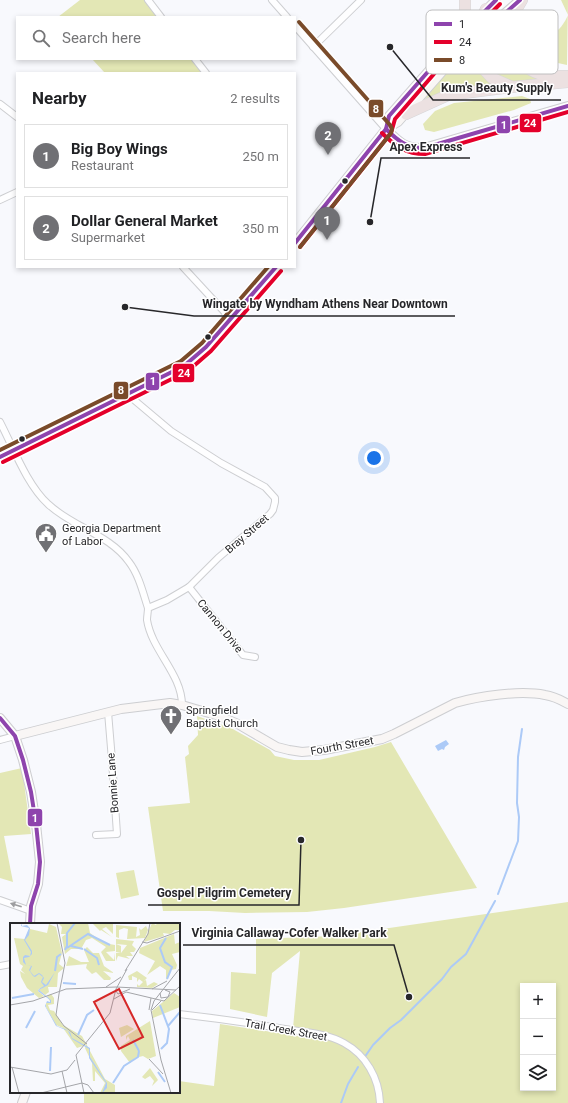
<!DOCTYPE html>
<html lang="en">
<head>
<meta charset="utf-8">
<style>
  :root { --surface:#fff; --page:#f6f6f6; --text:#202124; --muted:#757577; --line:#e0e0e0; --accent:#707074 }
  body { margin:0; font-family:Roboto,sans-serif; background:var(--page); color:var(--text) }
  .controls { position:absolute; right:12px; bottom:12px; display:grid; overflow:hidden; border-radius:0px; box-shadow:0 2px 6px #0003 }
  .controls button { width:36px; height:36px; display:grid; place-items:center; padding:0; border:0; border-bottom:1px solid var(--line); background:var(--surface); color:var(--text); font:20px sans-serif }
  .you { position:absolute; left:374px; top:458px; width:14px; height:14px; margin:-10px; border:3px solid #fff; border-radius:50%; background:#1a73e8; box-shadow:0 0 0 6px #1a73e833 }
  .badge { display:grid; place-items:center; width:26px; height:26px; border-radius:50%; background:var(--accent); color:#fff; font-size:13px; font-weight:700 }
  .pin { position:absolute; translate:-50% -33px; filter:drop-shadow(0 1px 2px #0008) }
  .pin::after { content:''; position:absolute; top:21px; width:14px; height:12px; background:inherit; clip-path:polygon(0 0,100% 0,50% 100%) }
  .list { margin:0; padding:0; list-style:none }
  h2 { display:flex; justify-content:space-between; align-items:center; height:52px; margin:0; padding:0 16px; font-size:17px }
  h2 small { font-size:13px; font-weight:400; color:var(--muted) }
  .list li { display:grid; grid-template-columns:26px 1fr auto; gap:12px; align-items:center; box-sizing:border-box; height:64px; margin:0 8px 8px; padding:0 8px; border:1px solid var(--line); border-radius:0px }
  .list b { display:block; font-size:15px; white-space:nowrap }
  .list p { margin:0; font-size:13px; white-space:nowrap; color:var(--muted) }
  .list em { font-size:13px; font-style:normal; color:var(--muted) }
  .icon { flex:none; width:22px; height:22px; fill:none; stroke:currentColor; stroke-width:2; stroke-linecap:round; stroke-linejoin:round }
  .map { position:relative; flex:none; width:568px; height:1103px; overflow:hidden }
  .search { position:absolute; background:var(--surface); box-shadow:0 2px 6px #0003; left:16px; top:16px; width:280px; height:44px; display:flex; align-items:center; gap:10px; box-sizing:border-box; padding:0 14px; border-radius:0px; color:var(--muted); font-size:15px }
  .panel { position:absolute; background:var(--surface); box-shadow:0 2px 6px #0003; left:16px; top:72px; width:280px; height:196px; border-radius:0px }
  .map>svg:first-child { display:block }
  .green { fill:#e3e7b5; fill-rule:evenodd }
  .water { fill:#accaf7 }
  .lines { fill:none; stroke-linecap:round; stroke-linejoin:round }
  .stream { stroke:#accaf7; stroke-width:2 }
  .street-casing { stroke:#cdced1; stroke-width:8 }
  .secondary-casing { stroke:#cdced1; stroke-width:10 }
  .highway-casing { stroke:#d6d6d8; stroke-width:12 }
  .street { stroke:#fefeff; stroke-width:6 }
  .secondary { stroke:#f9f6f5; stroke-width:8 }
  .highway { stroke:#ece1e1; stroke-width:11 }
  .bus-1-casing { stroke:#fff; stroke-width:7 }
  .bus-2-casing { stroke:#fff; stroke-width:7 }
  .bus-3-casing { stroke:#fff; stroke-width:7 }
  .bus-1 { stroke:#8e44ad; stroke-width:4 }
  .bus-2 { stroke:#e4002b; stroke-width:4 }
  .bus-3 { stroke:#7a4b2a; stroke-width:4 }
  .oneway { fill:#9d9d9f }
  .bus-dot { fill:#27272a; stroke:#fff; stroke-width:1.5 }
  .labels { text-anchor:middle; dominant-baseline:central; stroke-width:3; stroke-linejoin:round; paint-order:stroke }
  .poi-label { font-size:11px; fill:#27272a; stroke:#fff; text-anchor:start }
  .street-label { font-size:11px; fill:#27272a; stroke:#fff }
  .inset-river { fill:none; stroke:#accaf7; stroke-width:2 }
  .inset-road { fill:none; stroke:#a4a5a9; stroke-width:1 }
  .view { fill:#d62828; fill-opacity:0.15; stroke:#d62828; stroke-width:2 }
  .inset-edge { fill:none; stroke:#27272a; stroke-width:2 }
  .key { fill:#fff; stroke:#bebebf; stroke-width:1 }
  .key-label { font-size:11px; fill:#27272a }
  .leader { fill:none; stroke:#27272a; stroke-width:1.5 }
  .callout-dot { fill:#27272a; stroke:#fff; stroke-width:1.5 }
  .callout-label { font-size:12px; text-anchor:middle; font-weight:bold; fill:#27272a; stroke:#fff; stroke-width:3; stroke-linejoin:round; paint-order:stroke }
  .line-badge { stroke:#fff; stroke-width:1.5 }
  .badge-label { font-size:11px; text-anchor:middle; font-weight:bold; fill:#fff }
</style>
</head>
<body>
<div class="map">
<svg width="568" height="1103" viewBox="0 0 568 1103">
  <rect width="100%" height="100%" fill="#f8f9fd"/>
  <g class="green">
    <polygon points="80,0 145,0 159,17 58,17"/>
    <path d="M561 0H568L567 65 535 58 531 42C539 34 542 37 551 34 559 32 565 22 568 15Z"/>
    <polygon points="512,12 507,45 545,78 517,84 485,69 476,42"/>
    <polygon points="471,47 499,85 425,99 443,75"/>
    <polygon points="92,59 191,59 202,73 105,73"/>
    <polygon points="522,96 530,99 531,103 514,110 434,132 425,130 423,124 435,111 454,103"/>
    <polygon points="197,716 231,728 270,750 275,756 294,760 319,760 375,747 391,742 477,888 344,908 307,912 245,913 209,911 163,911 148,807 190,803 185,757 189,754 188,746 198,735"/>
    <polygon points="22,768 31,834 4,836 13,882 0,878 0,773"/>
    <polygon points="134,870 139,895 121,899 116,873"/>
    <path d="M568 902V1103H84V1092H179V1081L214 1086 220 1024 325 1040 326 1033 293 1028 300 951 272 973 267 1017 230 1009 231 972 256 974V939L334 936ZM523 986H553V1088H523Z"/>
  </g>
  <polygon class="water" points="446,740 449,744 445,747 444,750 442,749 438,751 435,746"/>
  <g class="lines">
    <g class="stream">
      <polyline points="498,894 518,841 519,817 517,803 518,757 522,729"/>
      <polyline points="364,1058 373,1045 390,1028 401,1020 442,979 451,967 466,954 495,901"/>
      <polyline points="341,1103 348,1084 358,1067"/>
    </g>
    <g class="street-casing">
      <g id="street">
        <polyline points="148,0 161,17"/>
        <polyline points="272,0 287,17"/>
        <polyline points="295,26 386,129"/>
        <polyline points="313,47 361,0"/>
        <polyline points="195,59 206,73"/>
        <polyline points="0,104 17,117"/>
        <polyline points="0,200 17,192"/>
        <polyline points="183,267 231,319"/>
        <path d="M127 394 171 431 221 463 265 487 275 498V502L273 510 270 514 218 558 189 587 167 600 148 608C148 612 147 616 147 620 152 651 182 674 182 705"/>
        <path d="M0 422C13 447 27 485 48 504 72 527 109 534 129 562 139 575 143 593 148 608"/>
        <polyline points="189,587 243,655 255,657"/>
        <polyline points="0,740 15,736"/>
        <polyline points="96,835 117,834 112,760 108,712"/>
        <polyline points="0,900 31,911"/>
        <polyline points="0,966 11,964"/>
        <path d="M179 1014C214 1018 250 1023 285 1029 304 1032 326 1033 344 1043 366 1055 379 1078 380 1103"/>
      </g>
    </g>
    <g class="secondary-casing">
      <g id="secondary">
        <path d="M386 129C398 141 405 149 424 148L568 106"/>
        <polyline points="386,129 398,122 448,65 473,41 520,0"/>
        <polyline points="295,243 386,129 389,116 455,41 496,0"/>
        <polyline points="0,457 184,366 206,347 276,267"/>
        <polyline points="0,718 15,736 23,760 31,792 36,824 40,862 38,884 31,906 30,924"/>
        <path d="M15 736 121 709 170 703 182 705 219 716 236 723 277 747 289 750 302 752 324 750 382 739 394 734 455 703C479 696 520 690 545 695 553 696 561 700 568 704"/>
        <polyline points="22,1103 26,1092"/>
      </g>
    </g>
    <g class="highway-casing">
      <g id="highway">
        <path d="M522 0C504 27 506 62 540 74 549 76 559 76 568 76"/>
        <polyline points="486,9 476,31 473,41 473,46 479,64 492,78 512,87 568,82"/>
        <polyline points="455,41 465,17 465,0"/>
        <polyline points="406,114 448,95 511,87"/>
      </g>
    </g>
    <use href="#street" class="street"/>
    <use href="#secondary" class="secondary"/>
    <use href="#highway" class="highway"/>
    <g class="bus-1-casing">
      <g id="bus-1">
        <polyline points="487,29 520,0"/>
        <path d="M386 129C398 141 407 148 424 148L568 106"/>
        <polyline points="295,243 386,129 389,116 455,41 496,0"/>
        <polyline points="0,457 184,366 206,347 276,267"/>
        <polyline points="0,718 15,736 23,760 31,792 36,824 40,862 38,884 31,906 30,924"/>
      </g>
    </g>
    <g class="bus-2-casing">
      <g id="bus-2">
        <path d="M382 133C395 146 406 154 425 154L568 112"/>
        <polyline points="300,247 391,133 395,119 459,45 500,4"/>
        <polyline points="3,462 188,371 211,351 281,271"/>
      </g>
    </g>
    <g class="bus-3-casing">
      <g id="bus-3">
        <polyline points="299,22 390,125 392,129 391,133 300,247"/>
        <polyline points="0,450 181,361 202,343 268,267"/>
      </g>
    </g>
    <use href="#bus-1" class="bus-1"/>
    <use href="#bus-2" class="bus-2"/>
    <use href="#bus-3" class="bus-3"/>
  </g>
  <defs><path id="oneway-solid" d="M-6-.8H1V-3.2L6.5 0L1 3.2V.8H-6Z"/></defs>
  <use class="oneway" href="#oneway-solid" transform="translate(16 905) rotate(-162)"/>
  <defs>
    <g id="civic-pin" transform="scale(1.15)"><path d="M0 17L-7.5 6A9.5 9.5 0 1 1 7.5 6Z" fill="#707074" stroke="#fff"/><path d="M-.6-6.5H3V-4.5H.6V-3L4-1V1h2V6H-6V1h2V-1L-.6-3ZM-1.2 2.5V6h2.4V2.5Z" fill="#fff"/></g>
    <g id="church-pin" transform="scale(1.15)"><path d="M0 17L-7.5 6A9.5 9.5 0 1 1 7.5 6Z" fill="#707074" stroke="#fff"/><path d="M-1.2-6h2.4v3.5h3.3v2.4h-3.3V6h-2.4V-.1h-3.3v-2.4h3.3Z" fill="#fff"/></g>
  </defs>
  <g fill-rule="evenodd">
    <use href="#civic-pin" x="46" y="534"/>
    <use href="#church-pin" x="171" y="716"/>
  </g>
  <g class="bus-dot">
    <circle cx="345" cy="181" r="3.5"/>
    <circle cx="208" cy="337" r="3.5"/>
    <circle cx="22" cy="439" r="3.5"/>
  </g>
  <g class="labels">
    <g class="poi-label">
      <text x="62" y="528">Georgia Department<tspan x="62" dy="13">of Labor</tspan></text>
      <text x="186" y="710">Springfield<tspan x="186" dy="13">Baptist Church</tspan></text>
    </g>
    <g class="street-label">
      <text transform="translate(247 534) rotate(-41)">Bray Street</text>
      <text transform="translate(220 626) rotate(51)">Cannon Drive</text>
      <text transform="translate(342 746) rotate(-10)">Fourth Street</text>
      <text transform="translate(113 783) rotate(-94)">Bonnie Lane</text>
      <text transform="translate(286 1030) rotate(10)">Trail Creek Street</text>
    </g>
  </g>
  <g transform="translate(10 923)">
    <rect width="170" height="170" fill="#f8f9fd"/>
    <path d="M48 0H78L80 10 94 20 105 22V28L96 29 104 37 105 30V38H96L91 29 96 24 82 15 76 17 71 26H61L55 31 52 14 56 11H51L52 4ZM82 0H103V11L96 4 92 6 102 14 91 7 90 8ZM142 0 146 2 147 0H170V7H165L160 11 153 10 154 13 134 19ZM39 1 46 4 52 30 49 41 54 45 48 50 47 64H38L39 69 35 72 29 67 32 65 29 66 28 68 34 73 29 75 17 65 11 54 10 48 15 51 11 47 13 43 10 41 4 15 15 16 20 6 37 10ZM106 2 127 4 126 14 130 12 129 5 131 7 136 3 138 7 135 15 117 16 118 6 114 5 109 7V15L106 14ZM164 11 165 21 170 19V29L162 31 167 42 166 46 161 47 156 57V47L150 43 137 52 145 38 129 30 130 25ZM106 16 124 18 122 22 126 26 124 29H120L123 33H116L120 36 108 33 106 38V30L111 29H106V21L111 23V30L117 22 106 21ZM77 24 83 30H89L94 43 104 50 93 48 101 55 100 57H94L86 49 82 51 76 45 77 41 56 43 59 33 71 39H79L74 27ZM127 48 137 55 134 58 136 57 137 63 144 59 148 61 142 65 127 64V61L129 63 133 59 129 56 127 59V55L122 53V57H119L118 53ZM164 70 170 74V84L143 95 142 88ZM41 71 44 75V81L38 82 40 87 44 88 53 102 72 113 95 156 105 162V170H90L95 160 85 148V158H83L82 140 75 125 76 122 67 125 53 105 46 102 36 84V80H41L37 73ZM140 98 146 133 138 136 133 133 125 135 120 140 111 128V123L120 117 118 113 116 117V113ZM117 102 124 106 111 114 109 105ZM140 145 148 157 142 163 144 158 140 153 135 156 132 154Z" fill="#e3e7b5"/>
    <path d="M12 0V3L17 2 20 5 19 12 15 17 22 28V31L19 34 14 35 16 42 22 43 20 48 24 53 29 50 32 52 34 55 32 59 36 62 45 49 38 62 29 67 41 77V80H36V84L47 103 55 106 60 109 62 115 80 125V134L97 160V165L92 170 96 160 79 135V126L62 116 58 108 46 103 35 83 37 78 40 79V77L28 68 29 66 34 63 31 59 33 54 29 51 25 54 23 53 19 47 21 43 16 42 13 39V34L15 32 20 33 21 29 14 17 19 5 11 3Z" fill="#accaf7"/>
    <path class="inset-river" d="M156 15 150 25 155 39 162 44 157 56M61 23 73 26M57 25 78 11 100 22M74 26 87 35 89 42M55 27 57 23V10L65 0M45 48 47 34 51 31M53 60 66 61M2 75 24 71M150 82 159 106 157 120 151 126M158 103 170 89M16 105 25 88M68 112 77 92 84 87M123 117 129 128M40 148 41 124M148 149 155 159M103 160 114 143 128 134 129 128"/>
    <path class="inset-road" d="M47 0 55 40 49 71M132 19 137 20 170 8M115 48 138 11 140 0M96 64 111 54M142 66 157 58M106 68 108 71 120 66M150 70 151 75 158 74 160 69 155 67M49 71 46 92 54 103 77 121M104 76 116 69 154 78 170 63M0 82 23 78 56 66 106 64 166 67M139 87 141 75M142 87 151 78M139 136 153 151M0 144 41 151 57 147 65 137M2 144 9 170M52 148 57 170M72 160 78 162 84 170M31 170 72 160M74 170 66 132 100 90 106 66 117 46M161 170 151 137 141 87 144 78 170 45"/>
    <path class="view" d="M109 66 133 114 109 126 84 79Z"/>
    <rect width="170" height="170" class="inset-edge"/>
  </g>
  <rect x="426" y="10" width="132" height="64" rx="6" class="key"/>
  <rect x="434" y="22" width="18" height="4" fill="#8e44ad"/>
  <rect x="434" y="40" width="18" height="4" fill="#e4002b"/>
  <rect x="434" y="58" width="18" height="4" fill="#7a4b2a"/>
  <g class="key-label">
    <text x="459" y="28">1</text>
    <text x="459" y="46">24</text>
    <text x="459" y="64">8</text>
  </g>
  <path class="leader" d="M390 47L433 100H561M370 222L381 158H470M125 307L194 316H455M301 840L299 905H148M409 997L394 945H183"/>
  <g class="callout-dot">
    <circle cx="390" cy="47" r="4"/>
    <circle cx="370" cy="222" r="4"/>
    <circle cx="125" cy="307" r="4"/>
    <circle cx="301" cy="840" r="4"/>
    <circle cx="409" cy="997" r="4"/>
  </g>
  <g class="callout-label">
    <text x="497" y="92">Kum's Beauty Supply</text>
    <text x="426" y="151">Apex Express</text>
    <text x="325" y="308">Wingate by Wyndham Athens Near Downtown</text>
    <text x="224" y="897">Gospel Pilgrim Cemetery</text>
    <text x="289" y="937">Virginia Callaway-Cofer Walker Park</text>
  </g>
  <g class="line-badge">
    <rect x="368" y="99" width="16" height="19" rx="4" fill="#7a4b2a"/>
    <rect x="519" y="113" width="23" height="20" rx="4" fill="#e4002b"/>
    <rect x="496" y="115" width="15" height="19" rx="4" fill="#8e44ad"/>
    <rect x="172" y="363" width="23" height="20" rx="4" fill="#e4002b"/>
    <rect x="145" y="372" width="15" height="19" rx="4" fill="#8e44ad"/>
    <rect x="113" y="381" width="16" height="19" rx="4" fill="#7a4b2a"/>
    <rect x="27" y="808" width="16" height="19" rx="4" fill="#8e44ad"/>
  </g>
  <g class="badge-label">
    <text x="376" y="113">8</text>
    <text x="530" y="127">24</text>
    <text x="504" y="129">1</text>
    <text x="184" y="377">24</text>
    <text x="153" y="385">1</text>
    <text x="121" y="394">8</text>
    <text x="35" y="822">1</text>
  </g>
</svg>
<div class="controls">
<button>+</button>
<button>−</button>
<button><svg class="icon" aria-label="layers" viewBox="0 0 24 24"><path d="M12 4l9 5-9 5-9-5zM3 14l9 5 9-5"/></svg></button>
</div>
<div class="you"></div>
<div class="pin badge" style="left:327px;top:240px">1</div>
<div class="pin badge" style="left:328px;top:155px">2</div>
<div class="search"><svg class="icon" aria-label="search" viewBox="0 0 24 24"><circle cx="10" cy="10" r="6"/><path d="M15 15l6 6"/></svg>Search here</div>
<section class="panel">
<h2>Nearby<small>2 results</small></h2>
<ul class="list">
<li><span class="badge">1</span><div><b>Big Boy Wings</b><p>Restaurant</p></div><em>250 m</em></li>
<li><span class="badge">2</span><div><b>Dollar General Market</b><p>Supermarket</p></div><em>350 m</em></li>
</ul>
</section>
</div>
</body>
</html>
